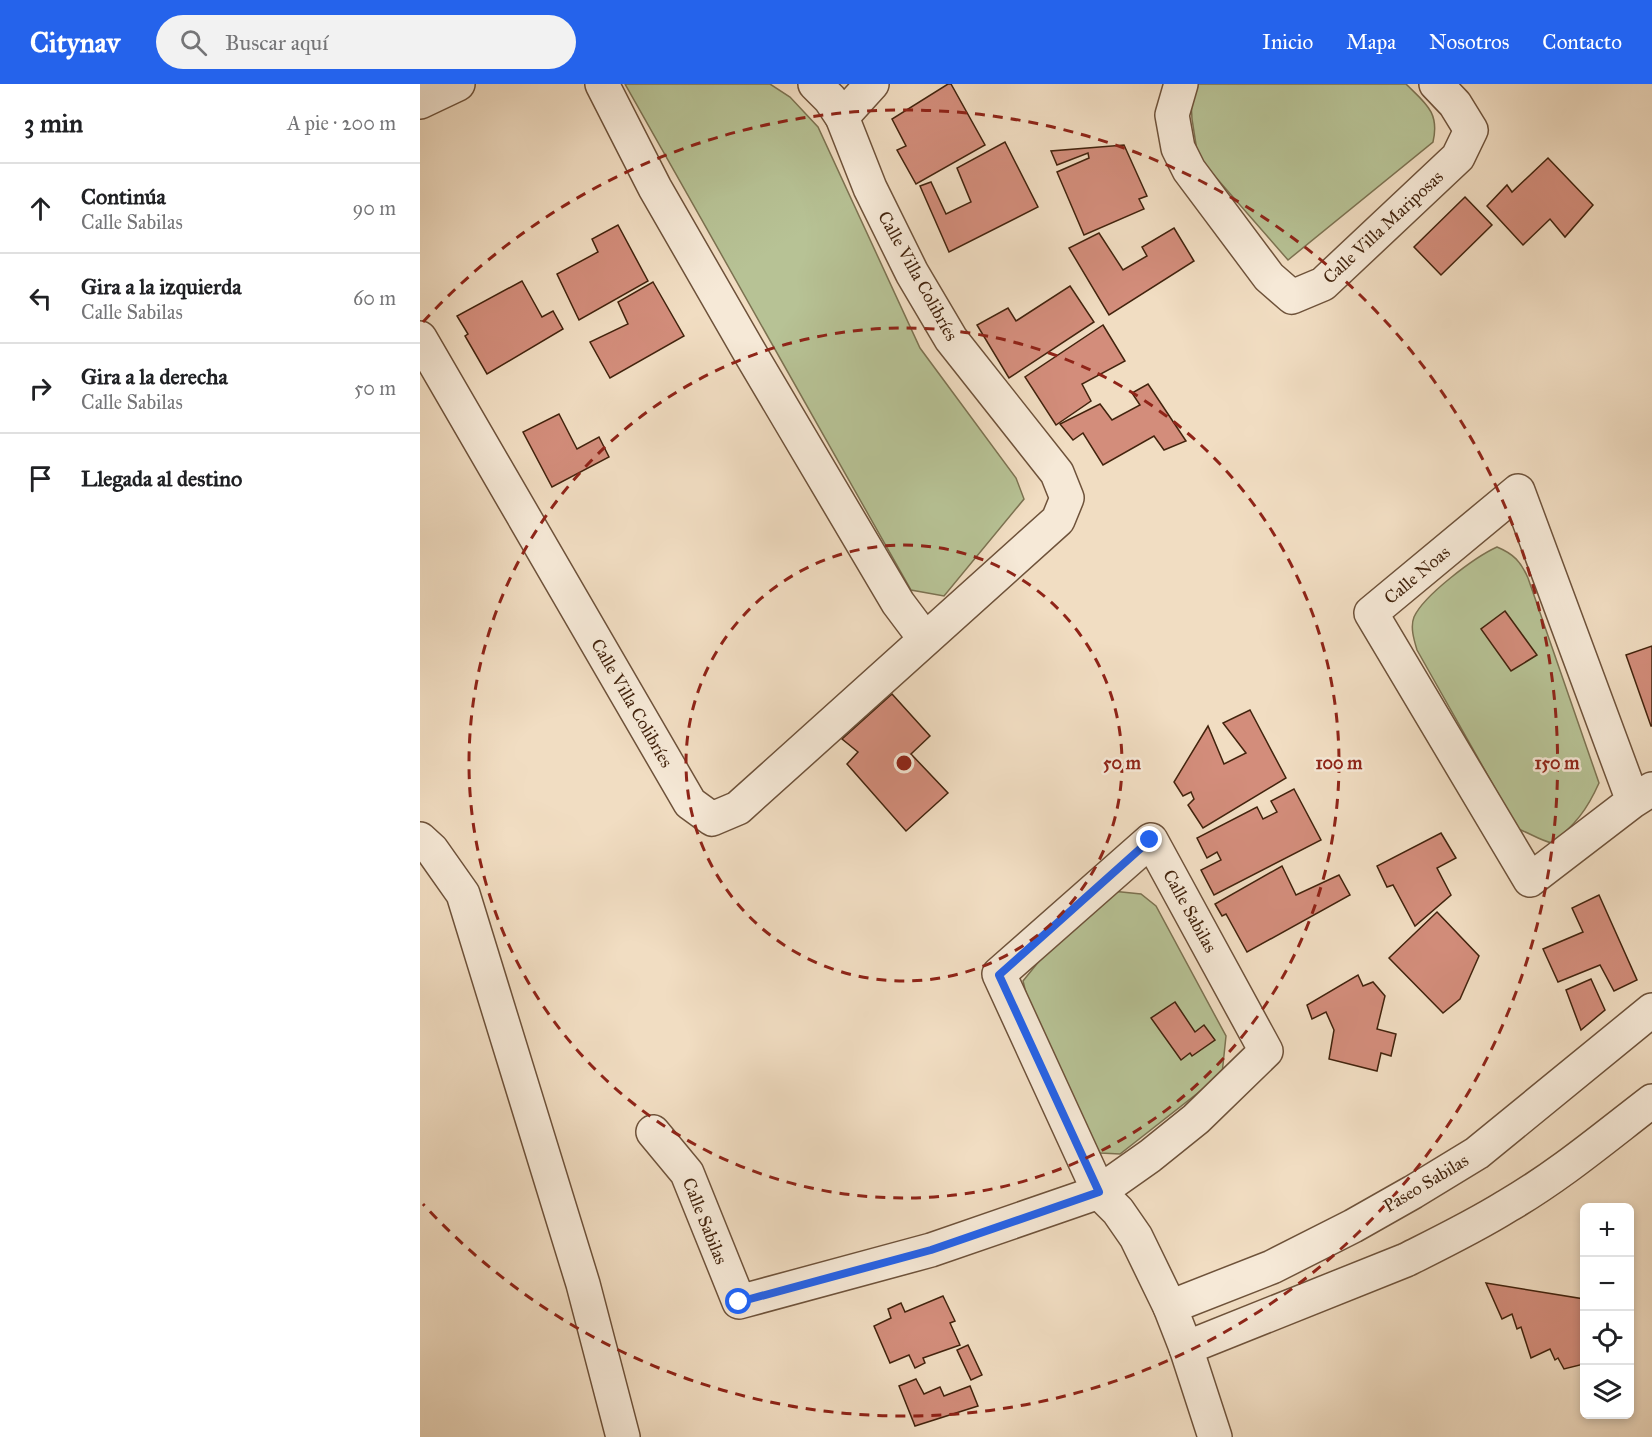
<!DOCTYPE html>
<html lang="es">
<head>
<meta charset="utf-8">
<style>
  :root { --surface:#fff; --page:#f2f2f2; --text:#202124; --muted:#757577; --line:#e0e0e0; --accent:#2563eb }
  body { margin:0; font-family:"IM FELL Great Primer",serif; background:var(--page); color:var(--text) }
  .controls { position:absolute; right:18px; bottom:18px; display:grid; overflow:hidden; border-radius:9px; box-shadow:0 3px 9px #0003 }
  .controls button { width:54px; height:54px; display:grid; place-items:center; padding:0; border:0; border-bottom:2px solid var(--line); background:var(--surface); color:var(--text); font:30px sans-serif }
  .stop { position:absolute; width:18px; height:18px; margin:-14px; border:4px solid #2563eb; border-radius:50%; background:#fff }
  .stop.end { background:#2563eb; border-color:#fff; box-shadow:0 2px 6px #0008 }
  .list { margin:0; padding:0; list-style:none }
  h2 { display:flex; justify-content:space-between; align-items:center; height:78px; margin:0; padding:0 24px; font-size:26px }
  h2 small { font-size:20px; font-weight:400; color:var(--muted) }
  .list li { display:grid; grid-template-columns:39px 1fr auto; gap:18px; align-items:center; box-sizing:border-box; height:90px; padding:0 24px; border-top:2px solid var(--line) }
  .list b { display:block; font-size:22px; white-space:nowrap }
  .list p { margin:0; font-size:20px; white-space:nowrap; color:var(--muted) }
  .list em { font-size:20px; font-style:normal; color:var(--muted) }
  .icon { flex:none; width:33px; height:33px; fill:none; stroke:currentColor; stroke-width:2; stroke-linecap:round; stroke-linejoin:round }
  .map { position:relative; flex:none; width:1232px; height:1353px; overflow:hidden }
  header { display:flex; align-items:center; gap:36px; box-sizing:border-box; height:84px; padding:0 30px; background:var(--accent); color:#fff }
  header strong { font-size:28px }
  nav { display:flex; gap:33px; margin-inline-start:auto; font-size:21px }
  .search { width:420px; height:54px; background:var(--page); display:flex; align-items:center; gap:15px; box-sizing:border-box; padding:0 21px; border-radius:33px; color:var(--muted); font-size:22px }
  main { display:flex }
  aside { flex:1; background:var(--surface) }
  .map>svg:first-child { display:block }
  .green { fill:#b7c295; stroke:#7c7251; stroke-width:1.5 }
  .building { fill:#d38d7b; stroke:#42230d; stroke-width:1.5 }
  .lines { fill:none; stroke-linecap:round; stroke-linejoin:round }
  .minor-casing { stroke:#6e523a; stroke-width:36 }
  .minor { stroke:#f6e9d7; stroke-width:33 }
  .route { stroke:#2563eb; stroke-width:8 }
  .ring { fill:none; stroke:#8f2418; stroke-width:3; stroke-dasharray:10 8 }
  .labels { text-anchor:middle; dominant-baseline:central; stroke-width:5; stroke-linejoin:round; paint-order:stroke }
  .street-label { font-size:18px; fill:#42230d; stroke:#f6e9d7 }
  .centre { fill:#8f2418; stroke:#f6e9d7; stroke-width:3 }
  .ring-label { font-size:18px; text-anchor:middle; font-weight:bold; fill:#8f2418; stroke:#f6e9d7; stroke-width:5; stroke-linejoin:round; paint-order:stroke }
</style>
</head>
<body>
<header>
<strong>Citynav</strong>
<div class="search"><svg class="icon" aria-label="search" viewBox="0 0 24 24"><circle cx="10" cy="10" r="6"/><path d="M15 15l6 6"/></svg>Buscar aquí</div>
<nav><a>Inicio</a><a>Mapa</a><a>Nosotros</a><a>Contacto</a></nav>
</header>
<main>
<aside>
<h2>3 min<small>A pie · 200 m</small></h2>
<ul class="list">
<li><svg class="icon" aria-label="ahead" viewBox="0 0 24 24"><path d="M12 20V5M6 11l6-6 6 6"/></svg><div><b>Continúa</b><p>Calle Sabilas</p></div><em>90 m</em></li>
<li><svg class="icon" aria-label="left" viewBox="0 0 24 24"><path d="M17 20v-9H6M10 6l-5 5 5 5"/></svg><div><b>Gira a la izquierda</b><p>Calle Sabilas</p></div><em>60 m</em></li>
<li><svg class="icon" aria-label="right" viewBox="0 0 24 24"><path d="M7 20v-9h11M14 6l5 5-5 5"/></svg><div><b>Gira a la derecha</b><p>Calle Sabilas</p></div><em>50 m</em></li>
<li><svg class="icon" aria-label="arrive" viewBox="0 0 24 24"><path d="M6 21V4h12l-3 4 3 4H6"/></svg><div><b>Llegada al destino</b></div></li>
</ul>
</aside>
<div class="map">
<svg width="1232" height="1353" viewBox="0 0 1232 1353">
  <rect width="100%" height="100%" fill="#f1ddc2"/>
  <filter id="stains"><feTurbulence type="fractalNoise" baseFrequency=".00333" numOctaves="4"/><feColorMatrix values="0 0 0 0 .2 0 0 0 0 .09 0 0 0 0 .02 0 0 0 .5 -.17"/></filter>
  <radialGradient id="worn" r=".72"><stop offset=".6" stop-color="#630" stop-opacity="0"/><stop offset="1" stop-color="#630" stop-opacity=".3"/></radialGradient>
  <g class="green">
    <polygon points="205,0 350,0 370,13 398,43 500,264 596,394 604,415 524,512 491,506"/>
    <path d="M770 0H986C1005 19 1020 28 1013 58L868 176 778 73 772 35Z"/>
    <path d="M1077 463C1094 470 1101 478 1108 494L1179 699C1167 726 1155 741 1132 759 1119 756 1110 749 1098 745L997 566C994 556 990 543 994 533 1004 511 1055 473 1077 463Z"/>
    <polygon points="692,807 721,810 736,822 806,952 802,990 700,1070 680,1069 669,1061 609,921 603,897 624,871"/>
  </g>
  <g class="building">
    <polygon points="528,0 531,0 565,61 496,100 477,66 486,62 472,35"/>
    <polygon points="585,58 618,123 529,168 500,102 511,98 526,130 551,118 537,84"/>
    <polygon points="704,61 727,112 719,115 724,125 664,151 637,88 669,74 668,69 637,81 631,67"/>
    <polygon points="1128,74 1173,121 1145,153 1130,135 1103,161 1067,122 1087,101 1092,108"/>
    <polygon points="1045,113 1072,141 1021,191 994,163"/>
    <polygon points="198,141 228,197 159,236 137,190 178,168 172,155"/>
    <polygon points="754,144 774,177 689,231 649,164 679,149 703,186 727,172 722,163"/>
    <polygon points="102,197 122,233 133,227 143,245 67,290 45,252 48,250 37,232"/>
    <polygon points="233,198 264,252 190,294 170,258 208,240 198,218"/>
    <polygon points="650,202 674,238 589,294 557,241 588,224 596,237"/>
    <polygon points="683,241 705,277 662,300 671,317 636,341 605,293"/>
    <polygon points="728,300 766,357 744,366 734,352 683,381 663,349 653,356 640,340 680,320 692,336 720,321 712,309"/>
    <polygon points="139,330 157,365 179,353 189,373 132,403 103,348"/>
    <polygon points="1085,527 1117,571 1091,587 1061,545"/>
    <polygon points="1232,562 1232,642 1231,642 1206,571"/>
    <polygon points="472,610 510,652 491,670 528,709 486,747 427,680 438,668 422,655"/>
    <polygon points="830,626 866,694 783,744 768,721 774,715 771,708 763,712 754,698 788,642 804,680 826,669 803,639"/>
    <polygon points="874,705 901,756 794,811 781,786 801,776 797,768 787,774 777,754 837,723 843,735 857,728 851,717"/>
    <polygon points="1021,749 1036,774 1017,784 1031,811 995,842 973,801 967,803 957,782"/>
    <polygon points="862,782 876,811 919,791 930,811 827,868 806,830 802,832 795,820"/>
    <polygon points="1179,811 1217,896 1194,907 1180,881 1138,898 1123,865 1163,848 1152,824"/>
    <polygon points="1017,828 1059,872 1040,915 1023,929 969,874"/>
    <polygon points="938,891 943,902 953,898 965,912 957,945 976,950 971,972 961,969 957,987 909,975 914,946 906,928 892,935 887,921"/>
    <polygon points="1171,895 1185,926 1161,946 1146,906"/>
    <polygon points="755,918 775,948 784,941 795,956 772,972 770,969 761,976 731,934"/>
    <polygon points="1066,1199 1164,1215 1164,1280 1144,1285 1138,1274 1135,1276 1130,1265 1111,1274 1101,1243 1097,1245 1092,1230 1082,1235"/>
    <polygon points="523,1212 535,1237 530,1239 540,1261 503,1274 505,1279 495,1284 489,1271 470,1279 454,1242 471,1234 468,1225 481,1219 485,1228"/>
    <polygon points="548,1261 562,1291 551,1296 537,1266"/>
    <polygon points="496,1295 504,1310 520,1303 524,1312 550,1302 558,1322 495,1342 479,1302"/>
  </g>
  <g class="lines">
    <g class="minor-casing">
      <g id="minor">
        <polyline points="182,0 235,104 330,269 478,519 505,555"/>
        <polyline points="761,0 752,31 758,64 769,86 849,193 872,213 903,200 1038,73 1051,46 1035,20 1016,0"/>
        <polyline points="0,18 38,0"/>
        <polyline points="422,33 452,0"/>
        <polyline points="0,254 270,719 292,735 318,724 638,436 647,414 637,389 531,255 492,189 450,104 422,33 410,15 395,0"/>
        <polyline points="1213,717 1098,407 951,529 1110,796 1213,717 1232,705"/>
        <polyline points="0,755 12,766 43,810 163,1200 203,1353"/>
        <polyline points="233,1048 267,1089 319,1218 511,1166 679,1108 730,1072 776,1035 846,967 731,756 579,890 679,1108 698,1127 716,1153 750,1223 766,1264 795,1353"/>
        <polyline points="750,1223 852,1183 933,1142 993,1108 1057,1069 1232,926"/>
        <path d="M766 1264 986 1176C1020 1159 1055 1142 1087 1122 1139 1092 1185 1053 1232 1017"/>
      </g>
    </g>
    <use href="#minor" class="minor"/>
  </g>
  <g class="lines">
    <polyline class="route" points="319,1218 511,1166 679,1108 579,891 730,756"/>
  </g>
  <g class="ring">
    <circle cx="484" cy="679" r="218"/>
    <circle cx="484" cy="679" r="435"/>
    <path d="M3 238A653 653 0 1 1 3 1120"/>
  </g>
  <g class="labels">
    <g class="street-label">
      <text transform="translate(963 143) rotate(-43)">Calle Villa Mariposas</text>
      <text transform="translate(498 192) rotate(61)">Calle Villa Colibríes</text>
      <text transform="translate(997 491) rotate(-40)">Calle Noas</text>
      <text transform="translate(212 619) rotate(60)">Calle Villa Colibríes</text>
      <text transform="translate(770 827) rotate(61)">Calle Sabilas</text>
      <text transform="translate(1006 1099) rotate(-31)">Paseo Sabilas</text>
      <text transform="translate(285 1137) rotate(68)">Calle Sabilas</text>
    </g>
  </g>
  <circle cx="484" cy="679" r="9" class="centre"/>
  <g class="ring-label">
    <text x="702" y="685">50 m</text>
    <text x="919" y="685">100 m</text>
    <text x="1137" y="685">150 m</text>
  </g>
  <rect width="100%" height="100%" filter="url(#stains)"/>
  <rect width="100%" height="100%" fill="url(#worn)"/>
</svg>
<div class="controls">
<button>+</button>
<button>−</button>
<button><svg class="icon" aria-label="locate" viewBox="0 0 24 24"><circle cx="12" cy="12" r="6"/><path d="M12 2v4M12 18v4M2 12h4M18 12h4"/></svg></button>
<button><svg class="icon" aria-label="layers" viewBox="0 0 24 24"><path d="M12 4l9 5-9 5-9-5zM3 14l9 5 9-5"/></svg></button>
</div>
<div class="stop" style="left:319px;top:1218px"></div>
<div class="stop end" style="left:730px;top:756px"></div>
</div>
</main>
</body>
</html>
